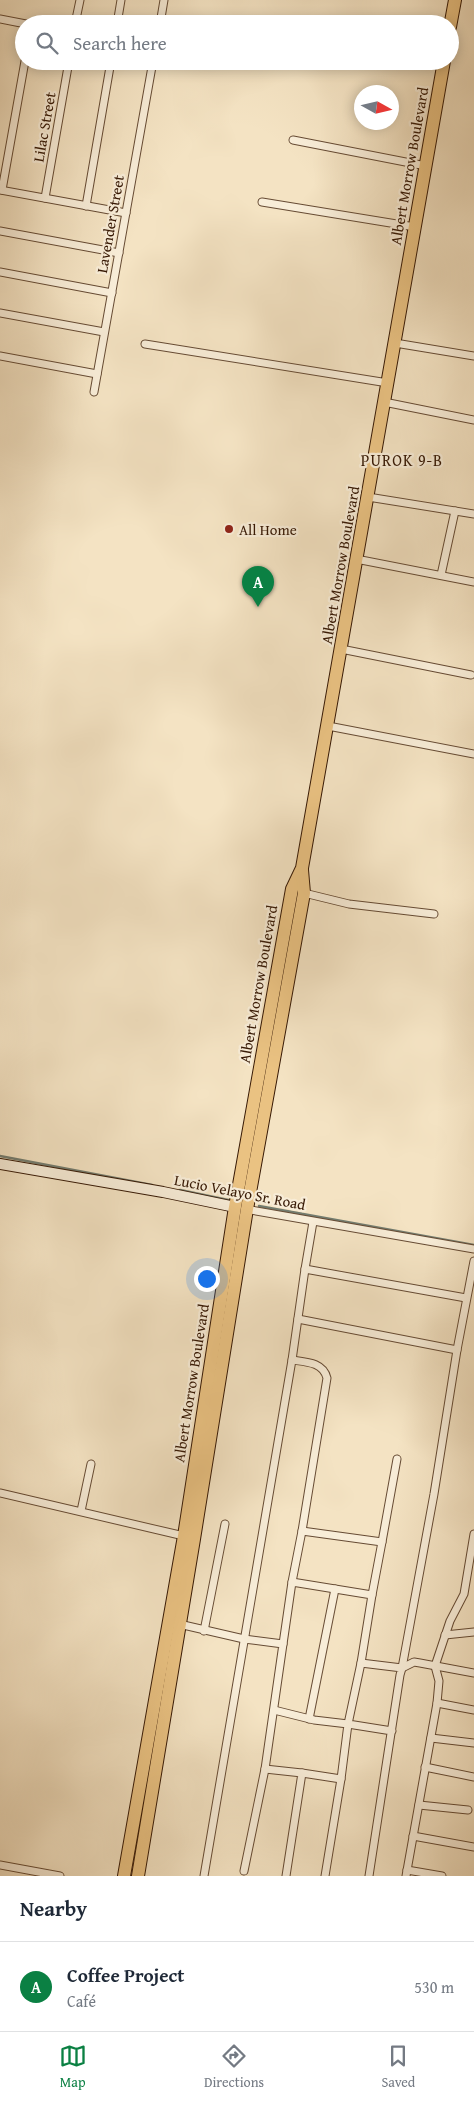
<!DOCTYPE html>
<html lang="en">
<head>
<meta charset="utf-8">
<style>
  :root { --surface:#fff; --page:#f2f2f3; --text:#1f2937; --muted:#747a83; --line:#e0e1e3; --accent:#0b8043 }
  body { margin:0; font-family:"Gentium Book Plus",serif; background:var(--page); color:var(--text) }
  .compass { position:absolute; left:354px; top:85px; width:45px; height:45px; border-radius:50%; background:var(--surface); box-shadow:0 2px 12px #0003; rotate:98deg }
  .you { position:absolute; left:206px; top:1278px; width:18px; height:18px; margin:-12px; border:4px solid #fff; border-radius:50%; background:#1a73e8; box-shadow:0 0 0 8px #1a73e833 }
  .badge { display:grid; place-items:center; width:32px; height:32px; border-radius:50%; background:var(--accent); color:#fff; font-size:16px; font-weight:700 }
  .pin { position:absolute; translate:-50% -41px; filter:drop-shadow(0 1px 2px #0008) }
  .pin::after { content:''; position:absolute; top:26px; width:18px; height:15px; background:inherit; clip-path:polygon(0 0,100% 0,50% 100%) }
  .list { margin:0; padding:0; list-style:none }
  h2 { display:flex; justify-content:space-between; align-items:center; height:65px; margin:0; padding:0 20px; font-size:21px }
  h2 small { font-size:16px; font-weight:400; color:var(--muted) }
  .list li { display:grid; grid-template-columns:32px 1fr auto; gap:15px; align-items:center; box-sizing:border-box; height:90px; padding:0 20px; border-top:1px solid var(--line) }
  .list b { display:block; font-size:19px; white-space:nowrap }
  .list p { margin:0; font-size:16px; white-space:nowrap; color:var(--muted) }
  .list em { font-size:16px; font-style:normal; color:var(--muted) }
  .icon { flex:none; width:28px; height:28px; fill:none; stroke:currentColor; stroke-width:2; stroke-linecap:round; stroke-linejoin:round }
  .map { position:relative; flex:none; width:474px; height:1876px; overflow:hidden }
  .search { position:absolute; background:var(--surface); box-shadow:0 2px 12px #0003; left:15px; right:15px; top:15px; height:55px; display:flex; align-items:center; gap:12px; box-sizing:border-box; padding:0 18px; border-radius:28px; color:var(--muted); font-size:19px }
  .sheet { height:155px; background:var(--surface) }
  nav { display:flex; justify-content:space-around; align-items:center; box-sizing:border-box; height:70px; border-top:1px solid var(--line); background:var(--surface); font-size:14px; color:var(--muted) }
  nav a { display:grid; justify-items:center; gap:2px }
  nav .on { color:var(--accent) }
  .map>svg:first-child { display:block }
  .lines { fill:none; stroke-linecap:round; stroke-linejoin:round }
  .stream { stroke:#737c6f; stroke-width:2.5 }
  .street-casing { stroke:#664b34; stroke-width:9 }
  .secondary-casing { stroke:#361804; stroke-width:12 }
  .highway-casing { stroke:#361804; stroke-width:14 }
  .street { stroke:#f8edd8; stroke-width:7 }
  .secondary { stroke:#f8edd8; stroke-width:10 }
  .highway { stroke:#eac282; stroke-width:12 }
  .poi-dot { fill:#8f2418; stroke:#f8edd8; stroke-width:2 }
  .labels { text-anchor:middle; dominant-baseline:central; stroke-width:4.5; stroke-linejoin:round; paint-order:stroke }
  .street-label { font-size:15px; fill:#361804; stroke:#f8edd8 }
  .poi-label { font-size:15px; fill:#361804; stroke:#f8edd8; text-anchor:start }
  .neighbourhood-label { font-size:16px; letter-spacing:1px; fill:#361804; stroke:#f8edd8 }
</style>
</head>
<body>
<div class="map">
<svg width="474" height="1876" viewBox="0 0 474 1876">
  <rect width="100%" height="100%" fill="#f4e3c3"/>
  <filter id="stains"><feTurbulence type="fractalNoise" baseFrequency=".004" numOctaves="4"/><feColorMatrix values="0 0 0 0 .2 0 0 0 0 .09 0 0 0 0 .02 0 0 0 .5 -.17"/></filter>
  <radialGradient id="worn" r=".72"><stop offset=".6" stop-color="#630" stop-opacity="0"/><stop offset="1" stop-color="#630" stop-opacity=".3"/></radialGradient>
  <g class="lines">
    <g class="stream">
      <polyline points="0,1156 152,1185"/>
      <polyline points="180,1190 233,1201"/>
      <polyline points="259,1206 474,1245"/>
    </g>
    <g class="street-casing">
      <g id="street">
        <polyline points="0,19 26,24"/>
        <polyline points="75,24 80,0"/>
        <polyline points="117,24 121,0"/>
        <polyline points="160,24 164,0"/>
        <polyline points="293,140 426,166"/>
        <polyline points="0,190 126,213"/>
        <polyline points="2,190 25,61"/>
        <polyline points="45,198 69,61"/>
        <polyline points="262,202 415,227"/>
        <polyline points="86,206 111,61"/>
        <polyline points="0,231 119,253"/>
        <polyline points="0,272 112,293"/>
        <polyline points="0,313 104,332"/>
        <polyline points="395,343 474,356"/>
        <polyline points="145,344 388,383"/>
        <polyline points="0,356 97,374"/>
        <polyline points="94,392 153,61"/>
        <polyline points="384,402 474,420"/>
        <polyline points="368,497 474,514"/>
        <polyline points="356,559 474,582"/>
        <polyline points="441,575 455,511"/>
        <polyline points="341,649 471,675"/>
        <polyline points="328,726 474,754"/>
        <polyline points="304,893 349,904 434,914"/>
        <polyline points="245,1209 474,1249"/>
        <polyline points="305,1269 313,1222"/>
        <polyline points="298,1319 457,1350"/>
        <path d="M292 1360C306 1362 323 1362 327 1378L302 1531"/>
        <polyline points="0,1493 184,1536"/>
        <polyline points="81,1511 91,1464"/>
        <polyline points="382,1542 397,1459"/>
        <polyline points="292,1582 302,1531 382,1542 372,1595"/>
        <polyline points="179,1624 244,1639 283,1644 265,1769 244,1871"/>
        <polyline points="204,1631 225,1524"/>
        <polyline points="445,1635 474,1632"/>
        <polyline points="283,1644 292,1582 372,1595 361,1663"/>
        <polyline points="402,1668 434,1494 457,1350 474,1261"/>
        <polyline points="402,1668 414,1662 420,1663 474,1673"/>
        <polyline points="437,1703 474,1710"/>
        <polyline points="274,1710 314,1720 348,1724 341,1779 325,1876"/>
        <polyline points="309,1719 335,1589"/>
        <polyline points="431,1738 474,1743"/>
        <polyline points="425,1767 474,1777"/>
        <polyline points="265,1769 302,1773 286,1876"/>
        <polyline points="302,1773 341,1779"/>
        <polyline points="419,1805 468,1810"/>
        <polyline points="413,1836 474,1847"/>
        <polyline points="0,1865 60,1876"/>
        <polyline points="407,1870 442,1876"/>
        <polyline points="204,1876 292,1360 305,1269 466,1298"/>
        <polyline points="369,1876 400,1675 402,1668 361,1663 348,1724 392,1731"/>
        <polyline points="406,1876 437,1703 439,1681 435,1666 450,1621 464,1594 474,1534"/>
      </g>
    </g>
    <g class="secondary-casing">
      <polyline id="secondary" points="0,1164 163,1192 235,1207"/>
    </g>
    <g class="highway-casing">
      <g id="highway">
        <polyline points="450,27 455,0"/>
        <polyline points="124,1876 184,1536 235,1207 292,889 302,868 444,61"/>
        <polyline points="138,1876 194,1539 247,1209 304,893 302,870"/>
      </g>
    </g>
    <use href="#street" class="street"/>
    <use href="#secondary" class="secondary"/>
    <use href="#highway" class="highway"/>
  </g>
  <circle class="poi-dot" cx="229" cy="529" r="5"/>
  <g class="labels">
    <g class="street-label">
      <text transform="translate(44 127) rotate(-80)">Lilac Street</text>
      <text transform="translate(409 166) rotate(-80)">Albert Morrow Boulevard</text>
      <text transform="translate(110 224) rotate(-80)">Lavender Street</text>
      <text transform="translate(340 565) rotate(-80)">Albert Morrow Boulevard</text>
      <text transform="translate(258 984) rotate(-80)">Albert Morrow Boulevard</text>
      <text transform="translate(240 1192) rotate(11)">Lucio Velayo Sr. Road</text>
      <text transform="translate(191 1383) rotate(-81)">Albert Morrow Boulevard</text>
    </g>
    <g class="poi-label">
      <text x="239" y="529">All Home</text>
    </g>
    <g class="neighbourhood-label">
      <text x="402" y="460">PUROK 9-B</text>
    </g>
  </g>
  <rect width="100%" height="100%" filter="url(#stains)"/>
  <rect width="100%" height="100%" fill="url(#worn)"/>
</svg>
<svg class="compass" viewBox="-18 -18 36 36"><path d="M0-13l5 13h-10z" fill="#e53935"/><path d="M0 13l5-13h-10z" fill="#747a83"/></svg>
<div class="you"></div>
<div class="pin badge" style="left:258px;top:607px">A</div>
<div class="search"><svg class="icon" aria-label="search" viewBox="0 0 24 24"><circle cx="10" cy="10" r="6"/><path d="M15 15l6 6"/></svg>Search here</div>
</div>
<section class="sheet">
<h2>Nearby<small></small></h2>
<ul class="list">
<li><span class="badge">A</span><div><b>Coffee Project</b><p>Café</p></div><em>530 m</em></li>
</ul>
</section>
<nav>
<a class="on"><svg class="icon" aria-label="map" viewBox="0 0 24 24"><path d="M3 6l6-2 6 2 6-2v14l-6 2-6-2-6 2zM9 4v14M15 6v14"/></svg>Map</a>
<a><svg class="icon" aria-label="directions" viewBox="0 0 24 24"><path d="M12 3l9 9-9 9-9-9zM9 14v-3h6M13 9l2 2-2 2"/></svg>Directions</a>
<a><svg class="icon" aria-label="saved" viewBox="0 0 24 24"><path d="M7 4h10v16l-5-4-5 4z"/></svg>Saved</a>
</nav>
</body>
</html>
